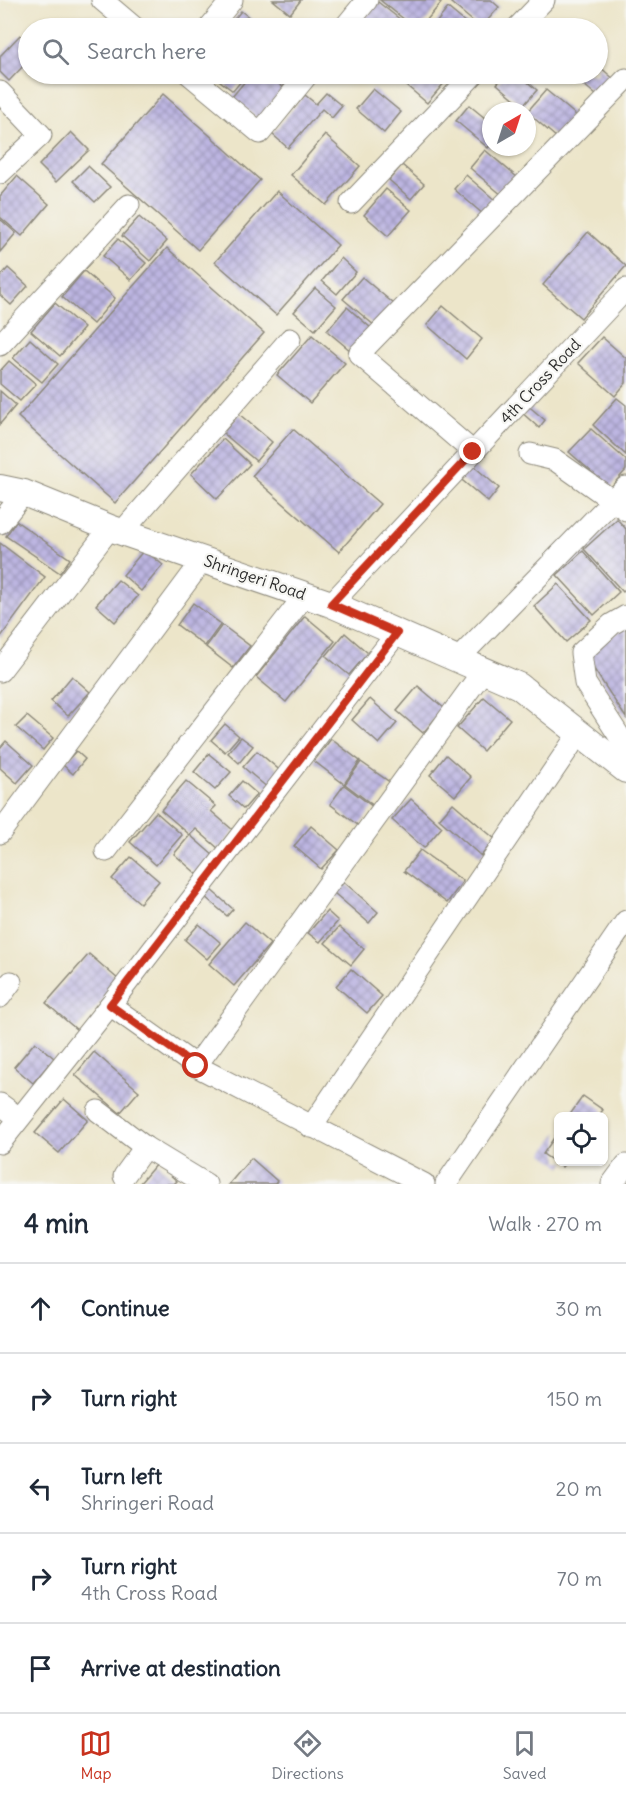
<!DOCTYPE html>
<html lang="en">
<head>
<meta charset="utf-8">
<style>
  :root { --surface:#fff; --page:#f2f2f3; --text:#1f2937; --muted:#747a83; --line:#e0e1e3; --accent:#c8321e }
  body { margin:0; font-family:Delius,sans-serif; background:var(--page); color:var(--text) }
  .controls { position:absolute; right:18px; bottom:18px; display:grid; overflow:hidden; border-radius:9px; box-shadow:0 2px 4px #0004 }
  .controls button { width:54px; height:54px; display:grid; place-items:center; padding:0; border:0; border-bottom:2px solid var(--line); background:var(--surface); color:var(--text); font:30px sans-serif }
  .compass { position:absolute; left:482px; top:102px; width:54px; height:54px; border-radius:50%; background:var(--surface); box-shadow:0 2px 4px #0004; rotate:39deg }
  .stop { position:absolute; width:18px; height:18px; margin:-14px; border:4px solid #c8321e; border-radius:50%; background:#fff }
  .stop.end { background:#c8321e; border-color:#fff; box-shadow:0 2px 6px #0008 }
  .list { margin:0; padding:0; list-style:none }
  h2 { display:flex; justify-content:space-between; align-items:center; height:78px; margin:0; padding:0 24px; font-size:26px }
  h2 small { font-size:20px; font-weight:400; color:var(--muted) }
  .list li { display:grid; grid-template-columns:39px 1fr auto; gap:18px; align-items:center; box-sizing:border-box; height:90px; padding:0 24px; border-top:2px solid var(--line) }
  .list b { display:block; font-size:22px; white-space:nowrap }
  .list p { margin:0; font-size:20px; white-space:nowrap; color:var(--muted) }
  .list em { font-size:20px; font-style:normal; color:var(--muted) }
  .icon { flex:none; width:33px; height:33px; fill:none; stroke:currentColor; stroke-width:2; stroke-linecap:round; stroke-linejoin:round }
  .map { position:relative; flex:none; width:626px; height:1184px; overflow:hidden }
  .search { position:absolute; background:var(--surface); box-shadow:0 2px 4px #0004; left:18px; right:18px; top:18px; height:66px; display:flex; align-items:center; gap:15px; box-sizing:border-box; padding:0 21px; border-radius:33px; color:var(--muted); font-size:22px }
  .sheet { height:528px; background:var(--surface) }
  nav { display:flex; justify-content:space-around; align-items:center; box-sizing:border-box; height:84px; border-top:2px solid var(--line); background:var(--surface); font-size:16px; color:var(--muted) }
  nav a { display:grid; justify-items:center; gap:3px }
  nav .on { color:var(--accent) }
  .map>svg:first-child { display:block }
  .building { fill:url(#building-cross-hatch) }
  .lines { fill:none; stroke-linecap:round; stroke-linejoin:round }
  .minor-casing { stroke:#8c887a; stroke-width:23 }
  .tertiary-casing { stroke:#8c887a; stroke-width:28 }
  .minor { stroke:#fff; stroke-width:21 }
  .tertiary { stroke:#fff; stroke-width:26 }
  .route { stroke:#c8321e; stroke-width:8 }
  .labels { text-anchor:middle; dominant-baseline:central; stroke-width:4.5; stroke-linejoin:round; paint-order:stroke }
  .street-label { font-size:16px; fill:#2b2b2b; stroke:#f6f6f2 }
</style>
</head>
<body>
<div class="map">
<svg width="626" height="1184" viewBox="0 0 626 1184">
  <defs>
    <pattern id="building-cross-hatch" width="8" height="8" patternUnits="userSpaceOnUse" patternTransform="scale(1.5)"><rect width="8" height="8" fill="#bdb6e2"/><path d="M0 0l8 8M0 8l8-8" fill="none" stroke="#9a94b7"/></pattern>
  </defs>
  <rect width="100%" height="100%" fill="#f6f6f2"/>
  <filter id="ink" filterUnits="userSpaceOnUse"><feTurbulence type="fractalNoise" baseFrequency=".0167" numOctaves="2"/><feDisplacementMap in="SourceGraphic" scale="12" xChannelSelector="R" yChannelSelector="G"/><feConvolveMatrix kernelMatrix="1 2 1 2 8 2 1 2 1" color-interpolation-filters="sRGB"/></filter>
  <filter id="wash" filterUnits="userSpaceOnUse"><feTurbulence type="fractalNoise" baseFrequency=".008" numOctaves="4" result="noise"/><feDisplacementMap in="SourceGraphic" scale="24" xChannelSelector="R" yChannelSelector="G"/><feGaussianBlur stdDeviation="1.35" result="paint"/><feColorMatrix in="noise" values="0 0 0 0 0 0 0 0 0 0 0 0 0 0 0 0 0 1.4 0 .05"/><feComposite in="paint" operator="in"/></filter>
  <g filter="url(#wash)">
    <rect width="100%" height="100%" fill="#ece5c9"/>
    <g id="blocks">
      <g class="building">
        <polygon points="273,0 301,0 290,14"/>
        <polygon points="380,0 437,0 441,3 420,28 415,28"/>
        <polygon points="454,0 491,0 499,7 481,28 451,3"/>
        <polygon points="378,2 411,28 357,28"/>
        <polygon points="448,8 472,28 442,28 436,23"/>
        <polygon points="241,11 263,28 227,28"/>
        <polygon points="294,20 304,28 287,28"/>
        <polygon points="548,20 557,28 541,28"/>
        <polygon points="20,35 28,43 28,61 9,81 0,72 0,56"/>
        <polygon points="598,65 617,82 602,100 571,74 598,74"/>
        <polygon points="211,74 247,74 233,91"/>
        <polygon points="251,74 266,74 284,88 258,119 232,97"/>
        <polygon points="269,74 300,74 288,88"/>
        <polygon points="396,74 452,74 427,103 394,75"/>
        <polygon points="506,74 518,74 537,90 523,106 497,84"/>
        <polygon points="373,89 401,112 384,133 356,109"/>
        <polygon points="546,90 577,116 557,138 527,112"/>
        <polygon points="326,93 342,106 332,118 322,109 288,148 272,134 305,95 316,104"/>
        <polygon points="163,94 260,180 198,250 101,164"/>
        <polygon points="469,105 491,123 491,144 488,148 456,121"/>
        <polygon points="71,132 89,150 56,182 39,165"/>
        <polygon points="325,135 360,166 326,205 291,175"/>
        <polygon points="485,150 518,178 503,196 470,168"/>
        <polygon points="402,165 424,184 411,199 389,180"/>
        <polygon points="88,166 110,187 95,202 73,181"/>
        <polygon points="466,175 496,201 484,215 454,189"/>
        <polygon points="17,176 49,204 22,236 0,217 0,196"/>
        <polygon points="386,189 411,210 388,236 364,215"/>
        <polygon points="277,191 338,245 276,315 215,262"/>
        <polygon points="139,217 167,241 150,261 122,236"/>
        <polygon points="0,219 16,233 0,252"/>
        <polygon points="588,232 626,266 581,318 543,285"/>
        <polygon points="118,239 146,263 131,280 103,256"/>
        <polygon points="167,248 264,333 115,503 18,417"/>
        <polygon points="341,258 356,272 337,294 322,281"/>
        <polygon points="8,268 28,286 11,305 0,295 0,277"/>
        <polygon points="84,271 115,298 93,324 62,297"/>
        <polygon points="362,277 394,304 375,326 343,299"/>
        <polygon points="315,288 336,306 315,330 294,312"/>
        <polygon points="55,303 84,328 60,356 31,331"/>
        <polygon points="443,306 482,339 466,359 427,325"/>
        <polygon points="347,307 371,328 351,351 327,331"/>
        <polygon points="312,335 345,363 310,403 277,375"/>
        <polygon points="602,337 626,358 626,383 615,396 578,363"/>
        <polygon points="30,339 58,364 42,382 13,358"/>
        <polygon points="9,361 36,384 20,401 0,384 0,371"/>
        <polygon points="0,391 16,405 0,424"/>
        <polygon points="617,398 626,405 626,455 593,425"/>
        <polygon points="525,403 545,420 539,428 519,410"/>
        <polygon points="239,414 272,442 256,461 223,433"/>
        <polygon points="293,429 380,504 339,552 252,476"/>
        <polygon points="591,429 626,460 626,470 610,488 569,452"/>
        <polygon points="223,439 250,464 217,499 191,474"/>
        <polygon points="469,462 499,488 488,502 457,476"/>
        <polygon points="617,519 626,529 626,589 623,592 584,549"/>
        <polygon points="16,521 70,559 60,573 6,536"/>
        <polygon points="0,543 45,577 0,638"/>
        <polygon points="144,550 163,565 141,591 123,575"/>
        <polygon points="583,551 619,592 594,615 557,575"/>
        <polygon points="118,580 138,596 115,622 96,605"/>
        <polygon points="558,584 591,620 566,642 534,606"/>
        <polygon points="193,603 221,624 205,646 177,625"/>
        <polygon points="305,616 335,641 286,702 256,677"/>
        <polygon points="222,625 250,646 233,668 206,647"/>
        <polygon points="626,627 626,718 584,654"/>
        <polygon points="345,633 368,653 349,675 326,656"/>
        <polygon points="72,676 90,692 68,716 51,701"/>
        <polygon points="418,686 444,708 423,733 397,711"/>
        <polygon points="484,697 510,719 483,751 457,728"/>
        <polygon points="370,699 397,723 379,744 352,720"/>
        <polygon points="27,716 53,738 43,750 16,727"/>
        <polygon points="225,724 239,736 225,752 211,740"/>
        <polygon points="241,737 253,746 239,763 228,753"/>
        <polygon points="331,739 360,761 344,784 314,761"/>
        <polygon points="6,741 33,765 17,783 0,768 0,748"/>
        <polygon points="76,751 85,759 73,774 63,765"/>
        <polygon points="257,751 283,773 269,789 243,767"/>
        <polygon points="209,754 231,772 215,790 194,772"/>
        <polygon points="446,755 471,777 455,796 430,775"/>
        <polygon points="361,762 391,783 374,806 345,784"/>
        <polygon points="186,781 216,806 211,811 234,831 219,849 196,829 190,835 214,856 198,875 174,854 190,835 161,810"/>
        <polygon points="242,781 257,794 244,809 229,796"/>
        <polygon points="344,785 373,807 359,826 330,804"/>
        <polygon points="411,799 442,827 424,848 392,820"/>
        <polygon points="453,803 495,839 481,856 439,819"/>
        <polygon points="156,812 182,835 156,865 130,842"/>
        <polygon points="311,826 339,850 321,869 294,846"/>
        <polygon points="420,850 463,881 447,903 404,871"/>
        <polygon points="131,857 159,881 140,903 112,879"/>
        <polygon points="344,882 378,912 369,923 334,893"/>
        <polygon points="210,889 233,909 227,916 204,896"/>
        <polygon points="327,911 338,921 320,942 308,933"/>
        <polygon points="245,922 270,944 234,986 209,964"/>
        <polygon points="199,924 221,943 207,959 185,940"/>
        <polygon points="339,927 364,949 351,965 325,943"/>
        <polygon points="89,954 119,980 77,1030 46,1003"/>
        <polygon points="351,969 382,996 367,1013 336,986"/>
        <polygon points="35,1042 54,1058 33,1083 14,1067"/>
        <polygon points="94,1052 139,1091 120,1113 75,1075"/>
        <polygon points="583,1096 603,1110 598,1116 569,1116"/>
        <polygon points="64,1099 88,1120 59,1153 35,1133"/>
        <polygon points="558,1132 558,1162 566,1162 562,1167 543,1154"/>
        <polygon points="251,1158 277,1181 275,1184 229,1184"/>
        <polygon points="157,1163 177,1181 174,1184 139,1184"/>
      </g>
    </g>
  </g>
  <g filter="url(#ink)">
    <use href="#blocks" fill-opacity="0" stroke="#8c887a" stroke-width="1.5"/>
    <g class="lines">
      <g class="minor-casing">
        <g id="minor">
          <polyline points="102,0 135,28"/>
          <polyline points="209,28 232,0"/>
          <polyline points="344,28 367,0"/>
          <polyline points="517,28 544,0"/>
          <polyline points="189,74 260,133 308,74"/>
          <polyline points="0,92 41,135 0,173"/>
          <polyline points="351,203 474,74"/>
          <polyline points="0,345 129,205"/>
          <polyline points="473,452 359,354 626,79"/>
          <polyline points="530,454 555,460 626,510"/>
          <polyline points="0,523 24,493"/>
          <polyline points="122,532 290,339"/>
          <polyline points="331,604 626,289"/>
          <polyline points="458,659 626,487"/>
          <polyline points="0,671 110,528"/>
          <polyline points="621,765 625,745 585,683 581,653 612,624 626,616"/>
          <polyline points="0,833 203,560"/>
          <polyline points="106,851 305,595"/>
          <polyline points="0,997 11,982"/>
          <polyline points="110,1005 196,1066 424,1184"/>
          <polyline points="196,1066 483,671"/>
          <polyline points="0,1104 19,1118"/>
          <polyline points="98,1111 145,1147 206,1184"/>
          <polyline points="311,1127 579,733"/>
          <polyline points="0,1143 110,1005 397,633"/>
          <polyline points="124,1176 145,1147"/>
          <polyline points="446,1184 626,921"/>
          <polyline points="612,1184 626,1165"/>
        </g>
      </g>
      <g class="tertiary-casing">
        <polyline id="tertiary" points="0,488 24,493 110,528 331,604 519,686 626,770"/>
      </g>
      <use href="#minor" class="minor"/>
      <use href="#tertiary" class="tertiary"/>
    </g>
  </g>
  <g class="lines" filter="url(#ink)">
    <polyline class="route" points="196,1066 110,1005 397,633 331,604 473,452"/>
  </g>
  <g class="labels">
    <g class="street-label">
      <text transform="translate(540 381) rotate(-47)">4th Cross Road</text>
      <text transform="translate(255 577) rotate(19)">Shringeri Road</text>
    </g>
  </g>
</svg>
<div class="controls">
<button><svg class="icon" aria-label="locate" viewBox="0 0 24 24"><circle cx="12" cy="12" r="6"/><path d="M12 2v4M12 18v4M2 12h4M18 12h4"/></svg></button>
</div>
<svg class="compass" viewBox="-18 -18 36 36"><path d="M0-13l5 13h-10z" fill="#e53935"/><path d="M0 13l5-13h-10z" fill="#747a83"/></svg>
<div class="stop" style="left:196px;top:1066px"></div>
<div class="stop end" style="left:473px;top:452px"></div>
<div class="search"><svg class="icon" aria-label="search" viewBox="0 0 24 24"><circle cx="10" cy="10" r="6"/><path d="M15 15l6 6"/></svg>Search here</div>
</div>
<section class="sheet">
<h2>4 min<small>Walk · 270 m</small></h2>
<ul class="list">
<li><svg class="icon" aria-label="ahead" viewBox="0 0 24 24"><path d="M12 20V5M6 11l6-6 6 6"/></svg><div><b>Continue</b></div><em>30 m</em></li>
<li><svg class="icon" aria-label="right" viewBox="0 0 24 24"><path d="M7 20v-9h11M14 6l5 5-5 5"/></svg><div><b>Turn right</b></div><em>150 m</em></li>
<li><svg class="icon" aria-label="left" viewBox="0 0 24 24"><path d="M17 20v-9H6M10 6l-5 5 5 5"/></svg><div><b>Turn left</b><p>Shringeri Road</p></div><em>20 m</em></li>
<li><svg class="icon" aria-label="right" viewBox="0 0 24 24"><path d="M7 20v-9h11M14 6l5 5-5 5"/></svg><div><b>Turn right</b><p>4th Cross Road</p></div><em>70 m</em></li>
<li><svg class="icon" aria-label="arrive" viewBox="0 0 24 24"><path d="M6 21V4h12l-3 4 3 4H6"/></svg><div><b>Arrive at destination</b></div></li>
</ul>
</section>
<nav>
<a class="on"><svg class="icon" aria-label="map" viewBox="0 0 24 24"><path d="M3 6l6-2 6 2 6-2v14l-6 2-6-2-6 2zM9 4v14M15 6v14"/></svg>Map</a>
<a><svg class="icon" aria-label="directions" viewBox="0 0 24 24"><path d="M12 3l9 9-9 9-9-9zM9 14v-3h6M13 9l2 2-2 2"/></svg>Directions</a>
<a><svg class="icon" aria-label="saved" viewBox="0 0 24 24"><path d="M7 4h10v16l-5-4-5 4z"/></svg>Saved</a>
</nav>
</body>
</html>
